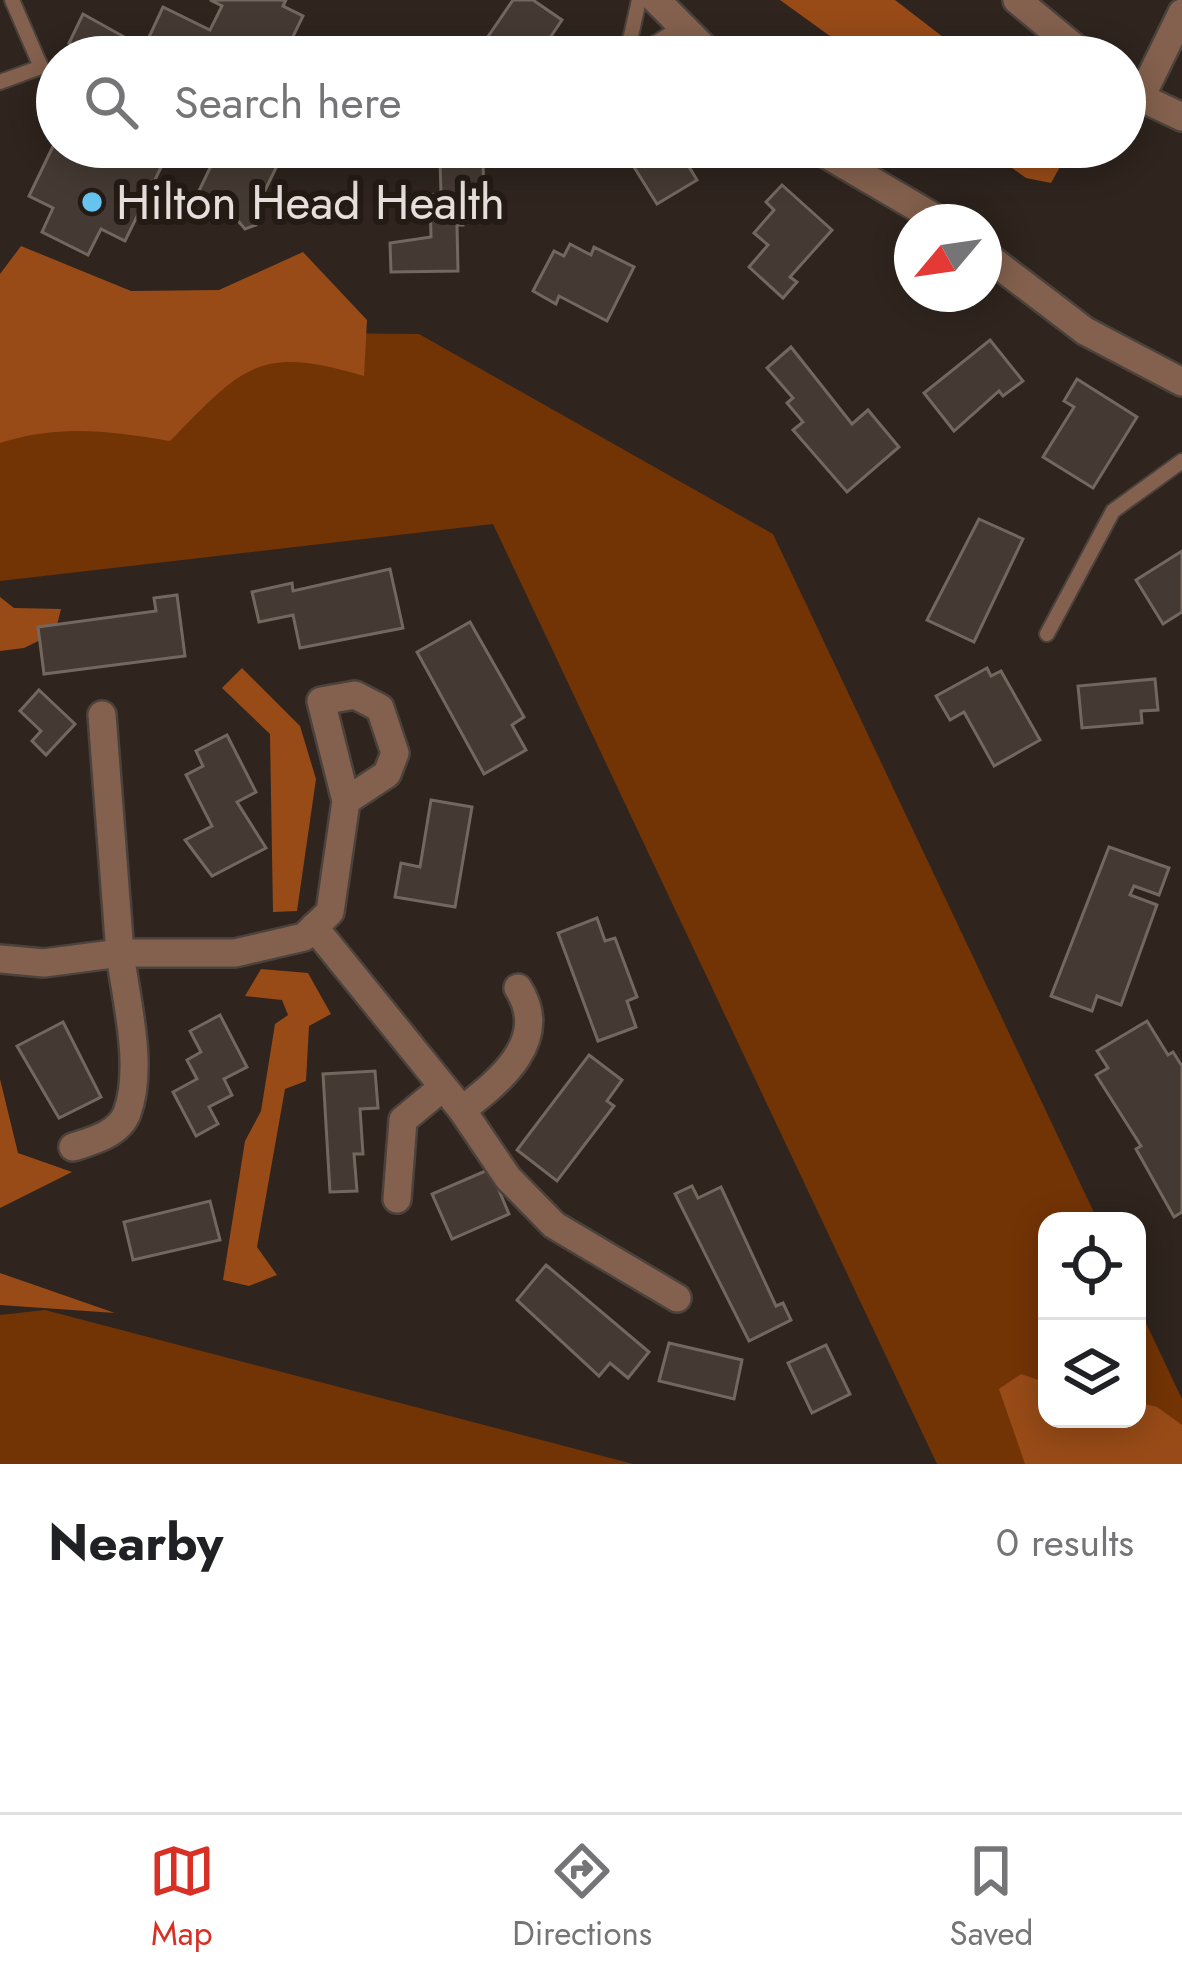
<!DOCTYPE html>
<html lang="en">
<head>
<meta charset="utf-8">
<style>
  :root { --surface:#fff; --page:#f2f2f2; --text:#202124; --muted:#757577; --line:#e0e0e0; --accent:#d93025 }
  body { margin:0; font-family:Jost,sans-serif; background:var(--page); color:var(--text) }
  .controls { position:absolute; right:36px; bottom:36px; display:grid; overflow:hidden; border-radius:24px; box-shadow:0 6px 30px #0003 }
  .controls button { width:108px; height:108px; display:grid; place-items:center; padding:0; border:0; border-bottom:3px solid var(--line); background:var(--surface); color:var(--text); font:60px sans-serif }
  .compass { position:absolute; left:894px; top:204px; width:108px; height:108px; border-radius:50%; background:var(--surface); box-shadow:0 6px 30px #0003; rotate:241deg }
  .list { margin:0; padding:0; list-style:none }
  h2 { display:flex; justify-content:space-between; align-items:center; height:156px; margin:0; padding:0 48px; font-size:51px }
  h2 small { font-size:39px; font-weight:400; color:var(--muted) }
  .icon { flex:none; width:66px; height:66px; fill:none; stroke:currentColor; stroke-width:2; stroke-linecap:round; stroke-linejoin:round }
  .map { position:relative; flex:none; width:1182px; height:1464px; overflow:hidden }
  .search { position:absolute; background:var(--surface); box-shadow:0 6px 30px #0003; left:36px; right:36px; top:36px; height:132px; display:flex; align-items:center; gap:30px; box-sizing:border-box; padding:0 42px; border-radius:66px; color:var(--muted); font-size:45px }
  .sheet { height:348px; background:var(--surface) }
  nav { display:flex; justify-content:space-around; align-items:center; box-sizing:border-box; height:168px; border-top:3px solid var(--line); background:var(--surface); font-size:33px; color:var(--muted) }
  nav a { display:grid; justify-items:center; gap:6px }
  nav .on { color:var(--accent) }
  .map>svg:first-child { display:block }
  .green { fill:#733405 }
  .water { fill:#984b17 }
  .building { fill:#453a33; stroke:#746760; stroke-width:3 }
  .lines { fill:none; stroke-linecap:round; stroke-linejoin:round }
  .lane-casing { stroke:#4c423c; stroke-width:18 }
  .street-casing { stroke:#4c423c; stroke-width:32 }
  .lane { stroke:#84614e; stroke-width:14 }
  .street { stroke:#84614e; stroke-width:27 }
  .poi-dot { fill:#66c4ef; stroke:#251b15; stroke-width:4.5 }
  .labels { text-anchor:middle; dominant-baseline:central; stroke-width:12; stroke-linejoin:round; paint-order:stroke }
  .poi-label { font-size:48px; fill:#e7dfdb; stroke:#251b15; text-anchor:start }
</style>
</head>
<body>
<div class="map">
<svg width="1182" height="1464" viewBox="0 0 1182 1464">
  <rect width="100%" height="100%" fill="#2f241e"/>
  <g class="green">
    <polygon points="0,330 419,334 773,534 1098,1221 1047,1221 1047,1419 1137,1419 1137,1304 1182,1399 1182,1464 937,1464 493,524 0,581"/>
    <polygon points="45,1310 633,1464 0,1464 0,1315"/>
  </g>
  <g class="water">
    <polygon points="780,0 895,0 969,57 859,57"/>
    <polygon points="983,147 1071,147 1051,183 1026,178"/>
    <path d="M21 246 131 291 219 290 303 252 367 320 364 376C258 344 243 367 170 441 109 431 60 424 0 443V274Z"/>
    <polygon points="0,597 14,608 61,609 55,633 24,648 0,651"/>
    <polygon points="242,668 300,726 316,779 297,911 273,912 270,734 222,688"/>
    <polygon points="261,969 308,973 331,1014 309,1026 306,1081 285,1089 257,1247 277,1275 249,1286 223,1280 245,1141 261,1111 275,1024 288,1015 282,1000 245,996"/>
    <polygon points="0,1079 18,1153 72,1172 0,1208"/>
    <polygon points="0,1273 115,1313 0,1305"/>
    <polygon points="1021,1374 1047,1383 1047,1419 1137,1419 1137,1402 1157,1407 1182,1425 1182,1464 1025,1464 999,1389"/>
  </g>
  <g class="building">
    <polygon points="210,0 286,0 283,6 303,16 283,57 97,57 69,43 83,14 144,48 163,7 210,30 222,6"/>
    <polygon points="513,0 533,0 562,20 541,51 536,47 529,57 498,57 504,49 487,38"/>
    <polygon points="57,138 57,147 171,147 125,241 101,229 88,255 42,232 53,208 29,196"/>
    <polygon points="220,147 286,147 258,205 262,215 256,225 245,229 233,215 196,197"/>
    <polygon points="668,147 677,147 697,180 657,204 634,167"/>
    <polygon points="483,159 484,207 463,207 463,225 457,225 458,271 391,272 390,243 431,237 430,195 441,194 440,160"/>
    <polygon points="782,185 832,230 790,277 797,282 783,298 749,267 768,245 754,233 774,210 766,202"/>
    <polygon points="570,244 591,255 594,247 634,267 607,321 559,296 556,304 533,291 554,251 564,256"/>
    <polygon points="990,340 1023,381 1003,396 999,391 954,431 924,393"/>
    <polygon points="791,347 852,424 868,410 899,447 847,492 793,430 803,422 787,403 793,398 767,368"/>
    <polygon points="1077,379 1137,417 1093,488 1043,457 1074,407 1064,401"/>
    <polygon points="979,519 1023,539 974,642 927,620"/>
    <polygon points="1182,551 1182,612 1163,624 1136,580"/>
    <polygon points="390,569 403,628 300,648 293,615 259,622 252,592 292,583 293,591"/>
    <polygon points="177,595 185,656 44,674 38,627 156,611 154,598"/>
    <polygon points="470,622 524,717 512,725 526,750 484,774 417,652"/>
    <polygon points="987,668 991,676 1001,671 1040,740 994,766 964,712 950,720 936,696"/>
    <polygon points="1155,679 1158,710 1141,711 1142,723 1082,728 1078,686"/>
    <polygon points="39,690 75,724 46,755 32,741 41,731 20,711"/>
    <polygon points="227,735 256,792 237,802 266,848 212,876 185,840 212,826 186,775 203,766 196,751"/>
    <polygon points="431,800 472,807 455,907 395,897 401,863 420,867"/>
    <polygon points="1109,847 1169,868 1159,895 1134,886 1130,895 1157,905 1121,1005 1097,996 1092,1011 1051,996"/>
    <polygon points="597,918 605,941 615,938 637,997 627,1001 636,1027 598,1041 558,933"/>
    <polygon points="220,1015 247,1067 224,1079 232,1095 209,1107 218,1124 196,1136 173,1092 197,1079 187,1060 201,1052 190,1031"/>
    <polygon points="1147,1021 1168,1055 1173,1052 1182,1066 1182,1212 1174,1217 1136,1149 1141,1146 1096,1075 1108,1068 1097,1051"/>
    <polygon points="63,1022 101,1097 59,1118 17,1046"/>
    <polygon points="589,1055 622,1080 607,1101 614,1106 557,1181 517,1150"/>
    <polygon points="375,1071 378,1108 360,1109 363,1154 354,1154 357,1191 330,1192 323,1074"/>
    <polygon points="490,1169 509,1214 452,1239 432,1194"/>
    <polygon points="692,1186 698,1198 721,1187 776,1306 783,1303 791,1320 749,1341 675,1194"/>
    <polygon points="210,1201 220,1240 133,1260 124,1222"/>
    <polygon points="546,1265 649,1352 628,1378 610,1363 599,1376 517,1300"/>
    <polygon points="669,1343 742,1360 734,1399 659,1381"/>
    <polygon points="826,1345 850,1394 812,1413 788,1363"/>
  </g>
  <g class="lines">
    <g class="lane-casing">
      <g id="lane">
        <polyline points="639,0 629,45 641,52 683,26"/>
        <polyline points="0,82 41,67 12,0"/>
        <polyline points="1047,634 1113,511 1182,461"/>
      </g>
    </g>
    <g class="street-casing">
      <g id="street">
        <polyline points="656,0 713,57"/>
        <polyline points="1017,0 1086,57"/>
        <polyline points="1127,91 1182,117"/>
        <polyline points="1139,101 1182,13"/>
        <polyline points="814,147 942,222"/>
        <polyline points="984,254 1085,331 1182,382"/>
        <polyline points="102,715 120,953 235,953 304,937 330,912 346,801 321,701 355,695 380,708 395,753 387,774 346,801"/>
        <polyline points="314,927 462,1110 508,1178 554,1225 677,1298"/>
        <path d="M0 959 44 963 120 953C126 1000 144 1067 127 1113 119 1134 92 1141 73 1147"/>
        <path d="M462 1110C500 1081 551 1040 518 988"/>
        <polyline points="397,1199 403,1120 443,1087"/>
      </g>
    </g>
    <use href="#lane" class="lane"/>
    <use href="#street" class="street"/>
  </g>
  <circle class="poi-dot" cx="92" cy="202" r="12"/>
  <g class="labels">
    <g class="poi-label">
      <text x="116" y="202">Hilton Head Health</text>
    </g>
  </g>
</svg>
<div class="controls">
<button><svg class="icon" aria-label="locate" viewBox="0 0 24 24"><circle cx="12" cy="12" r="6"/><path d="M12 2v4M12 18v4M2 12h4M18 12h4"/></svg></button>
<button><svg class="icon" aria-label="layers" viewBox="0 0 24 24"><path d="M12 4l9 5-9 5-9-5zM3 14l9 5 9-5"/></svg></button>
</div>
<svg class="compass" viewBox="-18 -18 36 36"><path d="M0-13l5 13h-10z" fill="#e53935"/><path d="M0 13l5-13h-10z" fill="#757577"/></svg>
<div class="search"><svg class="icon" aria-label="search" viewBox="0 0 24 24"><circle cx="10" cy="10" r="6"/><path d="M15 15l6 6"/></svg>Search here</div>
</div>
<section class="sheet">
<h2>Nearby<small>0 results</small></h2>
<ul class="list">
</ul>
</section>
<nav>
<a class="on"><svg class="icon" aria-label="map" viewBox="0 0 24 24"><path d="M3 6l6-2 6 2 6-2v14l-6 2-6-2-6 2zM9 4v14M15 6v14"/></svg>Map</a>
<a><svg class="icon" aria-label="directions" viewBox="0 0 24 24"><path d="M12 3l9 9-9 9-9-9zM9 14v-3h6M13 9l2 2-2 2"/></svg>Directions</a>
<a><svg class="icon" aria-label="saved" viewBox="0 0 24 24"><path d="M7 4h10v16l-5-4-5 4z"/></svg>Saved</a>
</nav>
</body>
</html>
